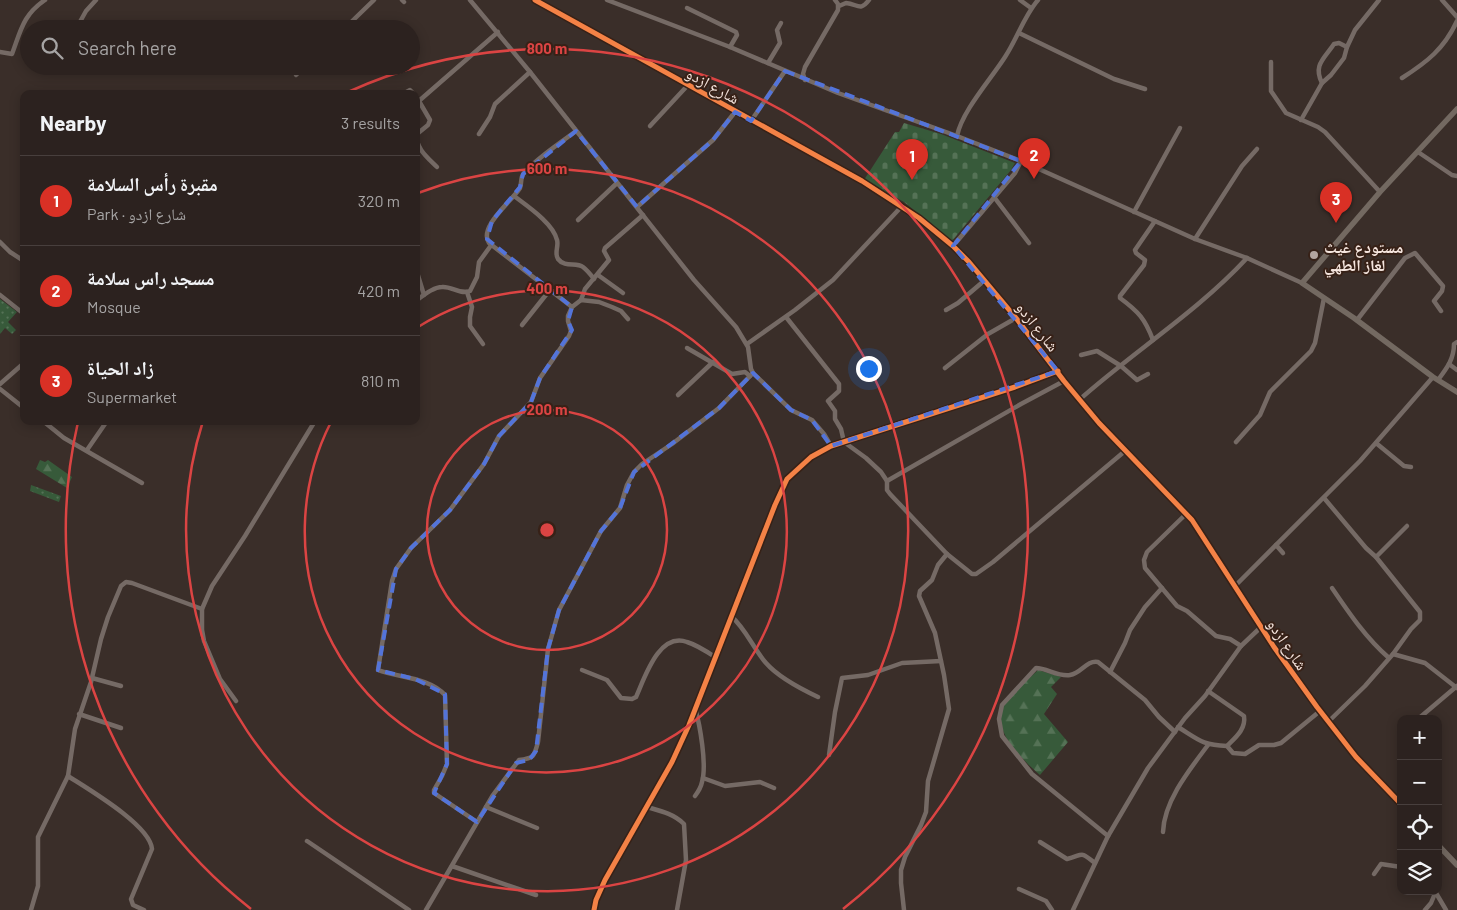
<!DOCTYPE html>
<html lang="en">
<head>
<meta charset="utf-8">
<style>
  :root { --surface:#2c221f; --page:#342a28; --text:#f1f3f6; --muted:#a6a4a4; --line:#483f3d; --accent:#d93025 }
  body { margin:0; font-family:Barlow,"Noto Naskh Arabic",sans-serif; background:var(--page); color:var(--text) }
  .controls { position:absolute; right:15px; bottom:15px; display:grid; overflow:hidden; border-radius:10px; box-shadow:0 2px 12px #0003 }
  .controls button { width:45px; height:45px; display:grid; place-items:center; padding:0; border:0; border-bottom:1px solid var(--line); background:var(--surface); color:var(--text); font:25px sans-serif }
  .you { position:absolute; left:868px; top:368px; width:18px; height:18px; margin:-12px; border:4px solid #fff; border-radius:50%; background:#1a73e8; box-shadow:0 0 0 8px #1a73e833 }
  .badge { display:grid; place-items:center; width:32px; height:32px; border-radius:50%; background:var(--accent); color:#fff; font-size:16px; font-weight:700 }
  .pin { position:absolute; translate:-50% -41px; filter:drop-shadow(0 1px 2px #0008) }
  .pin::after { content:''; position:absolute; top:26px; width:18px; height:15px; background:inherit; clip-path:polygon(0 0,100% 0,50% 100%) }
  .list { margin:0; padding:0; list-style:none }
  h2 { display:flex; justify-content:space-between; align-items:center; height:65px; margin:0; padding:0 20px; font-size:21px }
  h2 small { font-size:16px; font-weight:400; color:var(--muted) }
  .list li { display:grid; grid-template-columns:32px 1fr auto; gap:15px; align-items:center; box-sizing:border-box; height:90px; padding:0 20px; border-top:1px solid var(--line) }
  .list b { display:block; font-size:19px; white-space:nowrap }
  .list p { margin:0; font-size:16px; white-space:nowrap; color:var(--muted) }
  .list em { font-size:16px; font-style:normal; color:var(--muted) }
  .icon { flex:none; width:28px; height:28px; fill:none; stroke:currentColor; stroke-width:2; stroke-linecap:round; stroke-linejoin:round }
  .map { position:relative; flex:none; width:1457px; height:910px; overflow:hidden }
  .search { position:absolute; background:var(--surface); box-shadow:0 2px 12px #0003; left:20px; top:20px; width:400px; height:55px; display:flex; align-items:center; gap:12px; box-sizing:border-box; padding:0 18px; border-radius:28px; color:var(--muted); font-size:19px }
  .panel { position:absolute; background:var(--surface); box-shadow:0 2px 12px #0003; left:20px; top:90px; width:400px; height:335px; border-radius:10px }
  .map>svg:first-child { display:block }
  .grass { fill:url(#grass-dots) }
  .forest { fill:url(#forest-firs) }
  .cemetery { fill:url(#cemetery-stones) }
  .lines { fill:none; stroke-linecap:round; stroke-linejoin:round }
  .street { stroke:#756a65; stroke-width:4.5 }
  .secondary { stroke:#736961; stroke-width:5.5 }
  .cycleway-casing { stroke:#372117; stroke-width:8 }
  .cycleway { stroke:#f48246; stroke-width:5 }
  .marked { fill:none; stroke:#5374da; stroke-width:4; stroke-dasharray:10 6; stroke-linejoin:round }
  .ring { fill:none; stroke:#db4443; stroke-width:2.5 }
  .poi-dot { fill:#b4a59f; stroke:#372117; stroke-width:2 }
  .labels { text-anchor:middle; dominant-baseline:central; stroke-width:4; stroke-linejoin:round; paint-order:stroke }
  .street-label { font-size:16px; fill:#f5e5de; stroke:#372117 }
  .poi-label { font-size:16px; font-weight:bold; fill:#f5e5de; stroke:#372117; text-anchor:start }
  .centre { fill:#db4443; stroke:#372117; stroke-width:2.5 }
  .ring-label { font-size:15px; text-anchor:middle; font-weight:bold; fill:#db4443; stroke:#372117; stroke-width:4; stroke-linejoin:round; paint-order:stroke }
</style>
</head>
<body>
<div class="map">
<svg width="1457" height="910" viewBox="0 0 1457 910">
  <defs>
    <pattern id="grass-dots" width="8" height="8" patternUnits="userSpaceOnUse" patternTransform="scale(1.25)"><rect width="8" height="8" fill="#375a3a"/><path d="M2 2h.1M6 6h.1" fill="none" stroke="#557256" stroke-width="1.8" stroke-linecap="round"/></pattern>
    <pattern id="forest-firs" width="22" height="20" patternUnits="userSpaceOnUse" patternTransform="scale(1.25)"><rect width="22" height="20" fill="#375a3a"/><path d="M5 1l3.5 6h-7zM16 11l3.5 6h-7z" fill="#557256"/></pattern>
    <pattern id="cemetery-stones" width="16" height="16" patternUnits="userSpaceOnUse" patternTransform="scale(1.25)"><rect width="16" height="16" fill="#375a3a"/><path d="M2 7V4a2 2 0 0 1 4 0v3zM10 15v-3a2 2 0 0 1 4 0v3z" fill="#557256"/></pattern>
  </defs>
  <rect width="100%" height="100%" fill="#3a2e29"/>
  <g class="grass">
    <polygon points="0,299 17,312 8,322 16,330 12,334 5,328 0,334"/>
    <polygon points="31,485 61,496 59,502 30,491"/>
  </g>
  <g class="forest">
    <polygon points="40,460 45,462 48,460 72,477 67,488 36,469"/>
    <path d="M1038 670 1061 677 1051 687 1057 694 1044 714 1068 742 1040 775C1023 760 989 730 1005 704 1010 694 1029 679 1038 670Z"/>
  </g>
  <polygon class="cemetery" points="904,123 941,134 1015,163 1011,170 952,241 904,202 864,180 895,132 899,132"/>
  <g class="lines">
    <g class="street">
      <polyline points="402,0 404,2"/>
      <polyline points="470,0 530,72 694,280 736,327 748,347 751,369 753,373 791,410 812,420 824,434 831,446"/>
      <polyline points="607,0 730,47 838,93 957,136 1021,161 1195,239 1247,258 1302,283"/>
      <polyline points="1020,0 1031,8"/>
      <polyline points="1442,0 1457,17"/>
      <path d="M839 6 846 3C858 4 860 12 869 0"/>
      <polyline points="687,8 736,32 737,35 730,47"/>
      <polyline points="76,29 86,11 96,0"/>
      <polyline points="344,29 374,0"/>
      <polyline points="1019,33 1114,79 1145,89"/>
      <path d="M0 52 12 54C21 30 23 15 45 0"/>
      <polyline points="1271,62 1271,91 1286,113 1318,127 1325,132 1380,192"/>
      <polyline points="768,63 780,43 777,30 781,23"/>
      <polyline points="72,67 73,66"/>
      <polyline points="296,75 305,66"/>
      <path d="M1402 78C1427 62 1444 49 1457 21"/>
      <polyline points="805,80 803,74 805,67 838,10 838,4 835,0"/>
      <path d="M1322 83C1313 65 1324 59 1334 44L1339 43 1347 47"/>
      <polyline points="403,94 410,90 414,94"/>
      <path d="M416 96 430 120 428 125 417 134C415 148 428 158 437 167"/>
      <polyline points="420,100 498,32"/>
      <polyline points="1301,120 1322,83 1331,75 1344,58 1347,47 1355,30 1379,0"/>
      <polyline points="751,121 785,71"/>
      <polyline points="650,126 688,85"/>
      <polyline points="479,134 490,117 495,104 530,72"/>
      <path d="M957 136C962 111 991 79 1005 57 1017 39 1024 16 1038 0"/>
      <polyline points="1418,152 1452,175 1457,176"/>
      <path d="M514 196C527 206 553 223 557 240 559 246 554 253 558 259 565 268 576 262 583 267 587 270 591 275 594 279"/>
      <polyline points="994,197 1029,243"/>
      <polyline points="637,207 713,140 735,112"/>
      <polyline points="1134,212 1180,128"/>
      <polyline points="578,220 617,183"/>
      <polyline points="1195,239 1242,166 1257,149"/>
      <polyline points="0,242 10,252 24,261"/>
      <polyline points="953,246 1015,173 1021,161"/>
      <polyline points="416,269 424,295"/>
      <polyline points="598,275 623,293"/>
      <polyline points="467,292 472,307 470,317 470,326 483,344"/>
      <polyline points="0,295 24,314"/>
      <polyline points="581,300 585,289 609,260 604,251 605,248 643,215"/>
      <path d="M416 301C422 296 434 287 442 287 452 286 459 295 470 291L477 277 479 262 492 244"/>
      <path d="M572 307 489 243C478 227 512 201 520 188 522 183 520 177 524 173 538 157 559 144 576 131"/>
      <polyline points="946,310 958,303 985,280"/>
      <polyline points="786,317 839,384 839,391 828,401 835,411 835,419 841,429 844,442 866,458 881,472 887,481 887,490 890,494 947,554 972,574 976,574 993,562 1125,451"/>
      <polyline points="1357,320 1405,258 1415,253 1443,286 1442,291 1434,301 1441,311"/>
      <polyline points="522,325 549,291"/>
      <path d="M1153 340C1145 319 1139 312 1120 298V296L1144 265 1145 260 1136 253 1135 250 1155 221"/>
      <polyline points="747,344 795,310 833,280 902,206"/>
      <polyline points="687,348 732,374 745,372 750,376"/>
      <polyline points="1081,355 1097,351 1121,366 1137,380 1148,374"/>
      <polyline points="1449,364 1457,370"/>
      <polyline points="945,368 988,334 1016,318"/>
      <path d="M1438 380C1447 368 1454 359 1454 344L1457 342"/>
      <polyline points="0,384 24,363"/>
      <polyline points="0,389 24,408"/>
      <polyline points="678,395 713,362"/>
      <path d="M1079 400C1134 351 1197 312 1247 258"/>
      <polyline points="43,421 64,438 142,483"/>
      <polyline points="1236,442 1260,415 1270,392 1311,351 1315,343 1324,298"/>
      <polyline points="1376,443 1404,466 1411,467"/>
      <polyline points="87,450 107,421"/>
      <polyline points="887,481 1021,404 1064,381"/>
      <polyline points="1324,498 1366,548 1376,557 1420,612 1420,620 1411,629 1393,654"/>
      <polyline points="1186,514 1147,552 1144,560 1145,568 1177,606 1187,611 1216,636 1230,639 1241,646"/>
      <polyline points="1276,545 1283,553"/>
      <polyline points="1376,557 1407,526"/>
      <polyline points="1235,586 1360,461 1433,377"/>
      <path d="M1332 588C1349 613 1366 638 1389 658"/>
      <path d="M731 616C746 629 753 648 766 663 779 678 801 689 818 697"/>
      <path d="M582 670 607 680 621 698 632 699 636 697C645 677 659 632 687 642 697 645 706 651 715 657"/>
      <polyline points="1110,672 1125,643 1130,630 1145,607 1162,588"/>
      <polyline points="92,678 121,686"/>
      <polyline points="236,701 220,679 204,641 202,630 202,609 212,586 245,536 315,421"/>
      <polyline points="79,714 121,728"/>
      <polyline points="1418,719 1457,686"/>
      <polyline points="1328,722 1365,686 1393,654 1425,663 1457,688"/>
      <path d="M1178 727C1199 740 1202 745 1227 746 1236 737 1246 729 1244 716L1208 691"/>
      <polyline points="1227,746 1233,753 1245,754 1259,745 1274,745 1281,743 1320,711"/>
      <polyline points="829,755 835,712 842,678 868,675 902,663 941,661"/>
      <path d="M68 776C88 789 150 825 152 849L131 899 133 905 144 910"/>
      <polyline points="703,778 725,786 760,782 774,788"/>
      <path d="M695 796C698 792 701 787 702 782 707 765 700 725 695 708"/>
      <polyline points="486,807 537,828"/>
      <path d="M647 807C661 811 674 814 684 824L686 860 677 910"/>
      <path d="M477 822 434 793V790L442 776 447 764 445 695C429 677 399 678 378 670L392 581 396 569 411 548 450 510 484 464 499 436 531 402 540 378 569 336 571 331 568 321V316L572 307 581 300 599 302 612 307 621 311 628 319"/>
      <path d="M1163 832C1164 801 1190 769 1208 745"/>
      <path d="M1108 836 1032 774 1002 736 999 719 1002 705 1036 668C1047 668 1058 677 1070 675 1082 673 1086 660 1098 662L1145 700 1159 717 1175 732"/>
      <polyline points="307,841 409,910"/>
      <path d="M1040 842 1067 859C1084 855 1079 850 1095 863"/>
      <polyline points="452,866 536,895"/>
      <polyline points="1374,874 1381,864 1401,867"/>
      <polyline points="1019,889 1046,901 1052,910"/>
      <polyline points="1436,893 1446,910"/>
      <polyline points="31,910 38,886 38,837 68,776 75,729 91,682 101,639 108,617 121,586 126,582 132,583 202,609"/>
      <path d="M426 910 493 795 519 760C534 758 534 757 538 742L548 649 559 610 601 531 620 508 627 485 634 472 642 464 672 444 719 408 753 373"/>
      <polyline points="594,910 596,900 605,880 672,762 689,725 775,505 787,479 811,457 831,446 1015,387 1058,371"/>
      <polyline points="904,910 901,883 901,870 905,857 921,825 926,812 928,781 949,709 944,675 935,633 919,596 920,591 932,580 938,565 947,554"/>
      <polyline points="1073,910 1108,836 1148,768 1185,718 1205,696 1241,646 1261,627"/>
      <polyline points="1425,910 1431,903 1436,891"/>
    </g>
    <g class="secondary">
      <polyline points="535,0 862,181 919,218 953,246 969,262 1016,318 1064,381 1099,423 1192,520 1274,647 1317,707 1356,757 1401,804"/>
      <polyline points="1457,109 1380,192 1302,283 1354,318 1433,377 1457,392"/>
      <polyline points="1438,845 1457,865"/>
    </g>
    <g class="cycleway-casing">
      <g id="cycleway">
        <polyline points="535,0 862,181 919,218 953,246 969,262 1016,318 1064,381 1099,423 1192,520 1274,647 1317,707 1356,757 1401,804"/>
        <polyline points="594,910 596,900 605,880 672,762 689,725 775,505 787,479 811,457 831,446 1015,387 1058,371"/>
      </g>
    </g>
    <use href="#cycleway" class="cycleway"/>
  </g>
  <path class="marked" d="M785 71 1021 161 953 246 1058 371 831 446 812 420 791 410 753 373 719 408 634 472 620 508 601 531 559 610 548 649 536 751 529 760 516 763 477 822 434 793 447 764 445 694 415 679 378 670 396 569 411 548 450 510 484 464 499 436 531 402 540 378 572 330 568 321 572 307 487 239 492 221 520 187 523 174 576 131 637 207 713 140 735 112 751 121Z"/>
  <g class="ring">
    <circle cx="547" cy="530" r="120"/>
    <path d="M418 327A241 241 0 1 1 331 422"/>
    <path d="M418 193A361 361 0 1 1 203 421"/>
    <path d="M251 909A481 481 0 0 1 78 422M348 92A481 481 0 0 1 843 909"/>
  </g>
  <circle class="poi-dot" cx="1314" cy="255" r="5"/>
  <g class="labels">
    <g class="street-label">
      <text transform="translate(713 85) rotate(29)">شارع ازدو</text>
      <text transform="translate(1038 326) rotate(52)">شارع ازدو</text>
      <text transform="translate(1288 644) rotate(56)">شارع ازدو</text>
    </g>
    <g class="poi-label">
      <text x="1324" y="246">مستودع غيث<tspan x="1324" dy="18">لغاز الطهي</tspan></text>
    </g>
  </g>
  <circle cx="547" cy="530" r="8" class="centre"/>
  <g class="ring-label">
    <text x="547" y="54">800 m</text>
    <text x="547" y="174">600 m</text>
    <text x="547" y="294">400 m</text>
    <text x="547" y="415">200 m</text>
  </g>
</svg>
<div class="controls">
<button>+</button>
<button>−</button>
<button><svg class="icon" aria-label="locate" viewBox="0 0 24 24"><circle cx="12" cy="12" r="6"/><path d="M12 2v4M12 18v4M2 12h4M18 12h4"/></svg></button>
<button><svg class="icon" aria-label="layers" viewBox="0 0 24 24"><path d="M12 4l9 5-9 5-9-5zM3 14l9 5 9-5"/></svg></button>
</div>
<div class="you"></div>
<div class="pin badge" style="left:912px;top:180px">1</div>
<div class="pin badge" style="left:1034px;top:179px">2</div>
<div class="pin badge" style="left:1336px;top:223px">3</div>
<div class="search"><svg class="icon" aria-label="search" viewBox="0 0 24 24"><circle cx="10" cy="10" r="6"/><path d="M15 15l6 6"/></svg>Search here</div>
<section class="panel">
<h2>Nearby<small>3 results</small></h2>
<ul class="list">
<li><span class="badge">1</span><div><b>مقبرة رأس السلامة</b><p>Park · شارع ازدو</p></div><em>320 m</em></li>
<li><span class="badge">2</span><div><b>مسجد راس سلامة</b><p>Mosque</p></div><em>420 m</em></li>
<li><span class="badge">3</span><div><b>زاد الحياة</b><p>Supermarket</p></div><em>810 m</em></li>
</ul>
</section>
</div>
</body>
</html>
